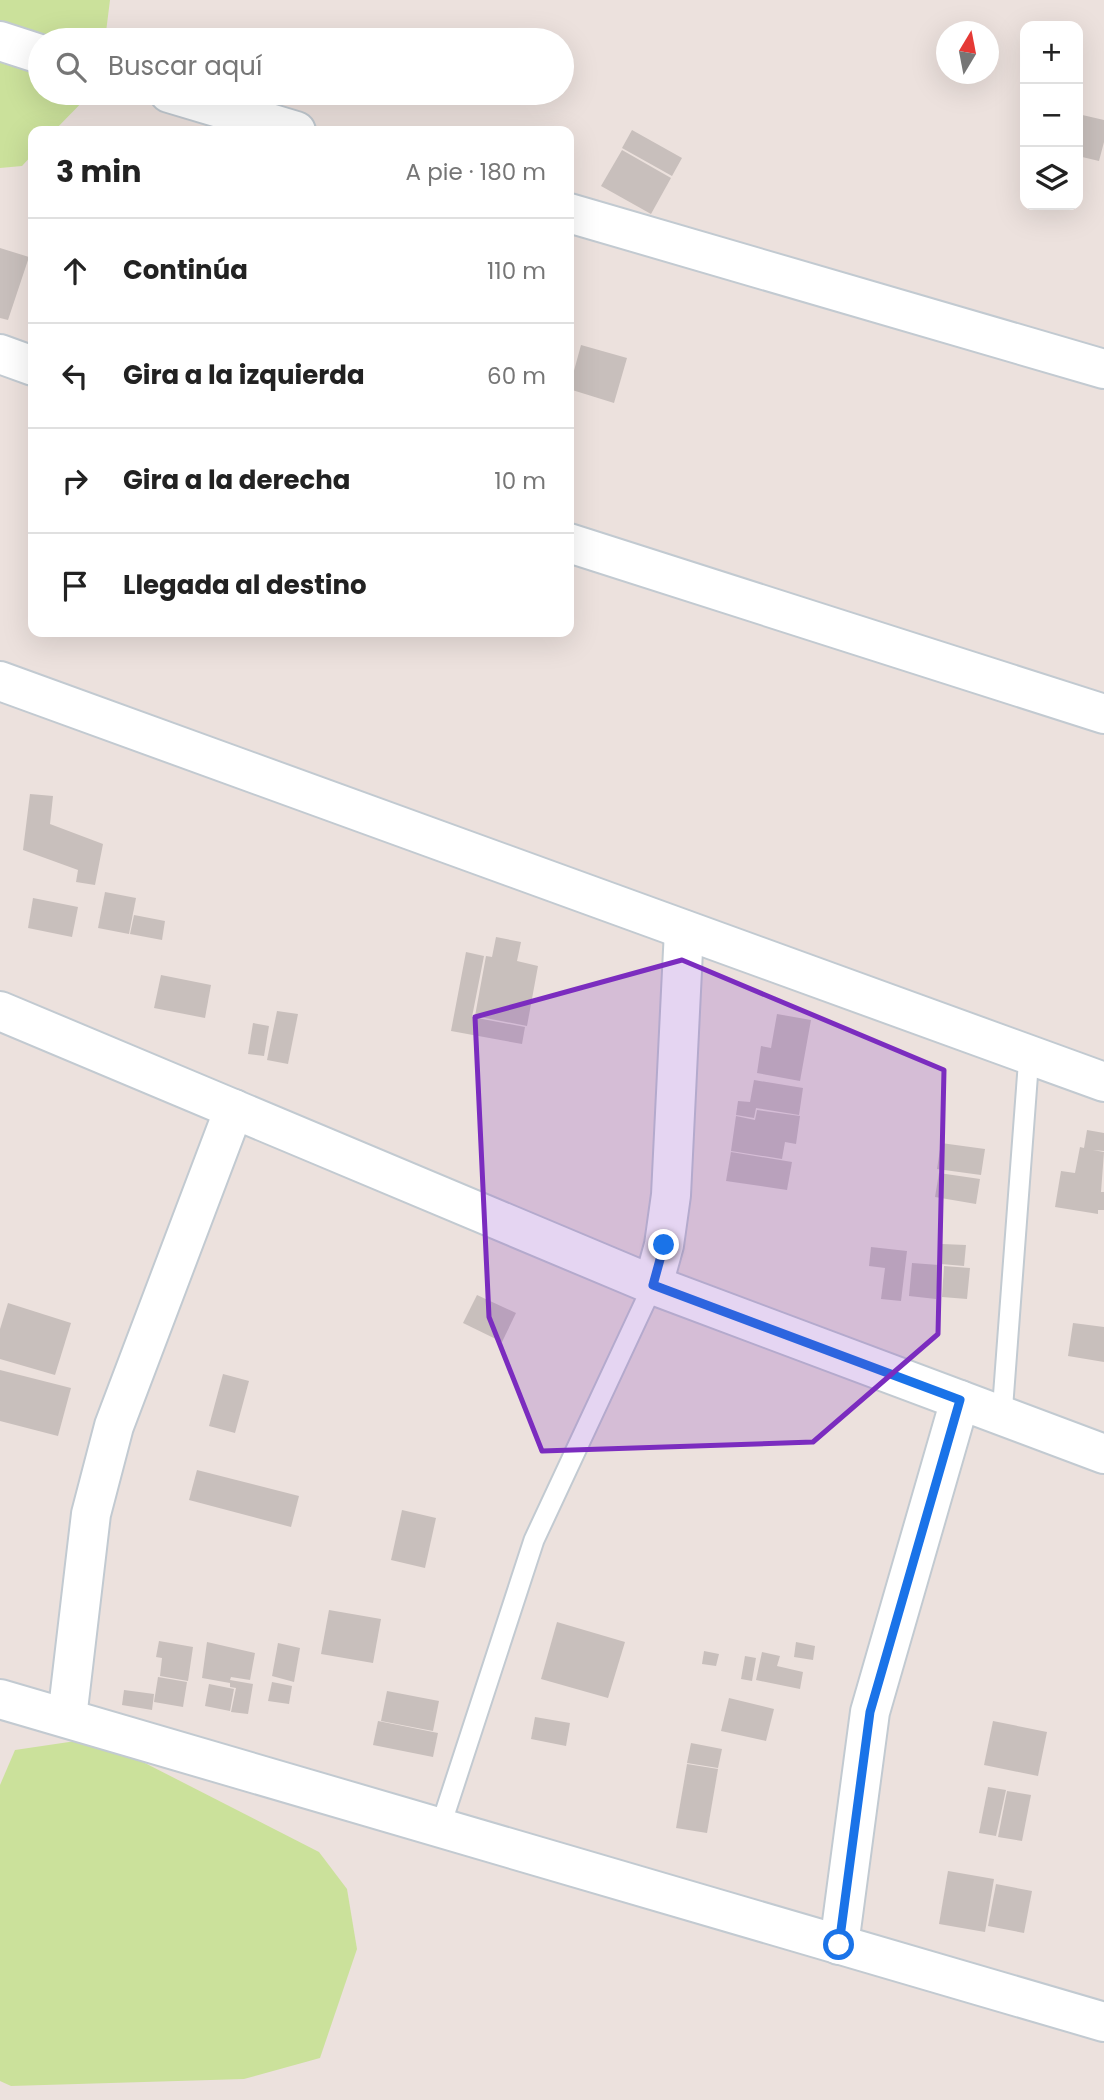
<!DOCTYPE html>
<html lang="es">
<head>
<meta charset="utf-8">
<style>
  :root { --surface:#fff; --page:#f2f2f2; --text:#222; --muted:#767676; --line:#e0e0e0 }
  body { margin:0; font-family:Poppins,sans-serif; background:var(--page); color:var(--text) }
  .controls { position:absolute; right:21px; top:21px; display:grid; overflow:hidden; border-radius:14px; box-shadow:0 7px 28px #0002 }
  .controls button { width:63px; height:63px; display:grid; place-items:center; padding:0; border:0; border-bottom:2px solid var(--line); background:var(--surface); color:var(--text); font:35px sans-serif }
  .compass { position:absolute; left:936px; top:21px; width:63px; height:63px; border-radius:50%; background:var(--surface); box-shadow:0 7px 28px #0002; rotate:10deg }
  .stop { position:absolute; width:21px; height:21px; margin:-16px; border:5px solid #1a73e8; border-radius:50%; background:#fff }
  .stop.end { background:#1a73e8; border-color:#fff; box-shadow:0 2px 7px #0008 }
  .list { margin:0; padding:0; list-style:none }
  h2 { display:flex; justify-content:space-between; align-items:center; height:91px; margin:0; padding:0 28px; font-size:30px }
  h2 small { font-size:23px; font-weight:400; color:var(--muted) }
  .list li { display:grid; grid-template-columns:46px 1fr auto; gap:21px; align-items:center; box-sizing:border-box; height:105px; padding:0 28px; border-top:2px solid var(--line) }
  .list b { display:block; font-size:26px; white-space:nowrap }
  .list em { font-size:23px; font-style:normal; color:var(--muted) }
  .icon { flex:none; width:38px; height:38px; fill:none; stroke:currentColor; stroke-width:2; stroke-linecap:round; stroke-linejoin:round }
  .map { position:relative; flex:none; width:1104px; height:2100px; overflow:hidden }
  .search { position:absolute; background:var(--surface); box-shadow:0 7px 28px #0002; left:28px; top:28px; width:546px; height:77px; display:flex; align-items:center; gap:18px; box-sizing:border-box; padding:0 24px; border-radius:38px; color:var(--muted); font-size:26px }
  .panel { position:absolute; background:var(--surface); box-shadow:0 7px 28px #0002; left:28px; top:126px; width:546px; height:511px; border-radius:14px }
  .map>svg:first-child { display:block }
  .green { fill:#cbe19b }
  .building { fill:#c8bfbc }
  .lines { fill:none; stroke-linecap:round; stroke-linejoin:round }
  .service-casing { stroke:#c2cad1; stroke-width:23 }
  .minor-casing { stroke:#c2cad1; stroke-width:42 }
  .service { stroke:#fff; stroke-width:19 }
  .minor { stroke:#fff; stroke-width:38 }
  .route { stroke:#1a73e8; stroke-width:9 }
  .marked { fill:#7b2cbf; fill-opacity:0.2; stroke:#7b2cbf; stroke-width:5; stroke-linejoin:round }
</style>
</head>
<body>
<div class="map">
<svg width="1104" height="2100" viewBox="0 0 1104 2100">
  <rect width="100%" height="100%" fill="#ece1dd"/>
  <g class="green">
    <polygon points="0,0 110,0 105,40 40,40 40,93 91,93 54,131 33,131 33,154 22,166 0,168"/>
    <polygon points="96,1738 319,1852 347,1889 357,1949 320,2058 244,2079 11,2086 0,2081 0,1785 15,1750"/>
  </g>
  <g class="building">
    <polygon points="1078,114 1104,120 1104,142 1099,161 1078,156 1080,132 1078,131"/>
    <polygon points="632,130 682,158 672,176 622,148"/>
    <polygon points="622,150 671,178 651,214 601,186"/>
    <polygon points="0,248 29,257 8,320 0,318"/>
    <polygon points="581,345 627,358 614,403 569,389"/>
    <polygon points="30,794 53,796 50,824 103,844 95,885 76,882 78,870 23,850"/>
    <polygon points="105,892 136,898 129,934 98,928"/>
    <polygon points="33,898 78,907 72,937 28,928"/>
    <polygon points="134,915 165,921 162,940 130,934"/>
    <polygon points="496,937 521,942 517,961 538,966 527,1026 475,1016 486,956 492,957"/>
    <polygon points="466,952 484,956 472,1017 525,1027 522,1044 451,1031"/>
    <polygon points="161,975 211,985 205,1018 154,1008"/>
    <polygon points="277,1011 298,1014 288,1064 267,1060"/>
    <polygon points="777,1014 811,1020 800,1081 757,1073 761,1046 771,1048"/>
    <polygon points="253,1023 269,1026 264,1056 248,1054"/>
    <polygon points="754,1080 803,1088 799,1115 756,1108 754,1118 736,1115 738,1101 750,1102"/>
    <polygon points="757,1110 800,1116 796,1144 785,1142 782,1159 731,1151 736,1116 755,1120"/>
    <polygon points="1087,1130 1104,1133 1104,1151 1093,1150 1104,1152 1101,1192 1104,1192 1104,1210 1098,1210 1098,1214 1055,1207 1061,1171 1075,1173 1080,1147 1084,1148"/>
    <polygon points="941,1143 985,1149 981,1175 937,1169"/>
    <polygon points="731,1152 792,1162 787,1190 726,1181"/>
    <polygon points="939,1173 980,1179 976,1204 935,1197"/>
    <polygon points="942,1244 966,1245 964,1266 941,1264"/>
    <polygon points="871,1247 907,1251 901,1301 881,1299 885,1268 869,1266"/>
    <polygon points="912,1263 939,1265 936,1299 909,1296"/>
    <polygon points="944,1266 970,1268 967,1299 942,1297"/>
    <polygon points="477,1295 516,1313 502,1342 463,1323"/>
    <polygon points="8,1303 71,1323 55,1375 0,1359 0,1329"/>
    <polygon points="1073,1323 1104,1327 1104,1362 1068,1356"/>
    <polygon points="0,1370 71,1388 58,1436 0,1421"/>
    <polygon points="223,1374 249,1381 235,1433 209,1426"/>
    <polygon points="197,1470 299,1496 291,1527 189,1500"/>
    <polygon points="402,1510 436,1518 425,1568 391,1560"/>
    <polygon points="329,1610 381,1619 373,1663 321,1654"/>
    <polygon points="557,1622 625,1642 608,1698 541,1679"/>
    <polygon points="159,1641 193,1647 188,1681 160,1676 162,1658 156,1657"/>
    <polygon points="207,1642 255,1653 250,1680 231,1677 230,1680 253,1684 248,1714 231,1712 236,1688 230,1687 230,1683 202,1678"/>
    <polygon points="796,1642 815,1646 813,1660 794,1657"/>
    <polygon points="278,1643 300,1648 294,1682 272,1676"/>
    <polygon points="704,1651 719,1654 716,1666 702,1664"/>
    <polygon points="762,1652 780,1656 777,1666 803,1672 800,1689 756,1680"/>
    <polygon points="745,1656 756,1658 752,1681 741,1679"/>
    <polygon points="158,1677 187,1682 183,1707 154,1702"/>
    <polygon points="272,1682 292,1686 289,1704 268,1701"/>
    <polygon points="209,1684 234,1689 230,1711 205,1706"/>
    <polygon points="124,1690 154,1694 152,1710 122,1705"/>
    <polygon points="387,1691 439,1701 433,1731 381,1721"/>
    <polygon points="729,1698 774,1709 766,1741 721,1731"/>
    <polygon points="535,1717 570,1723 566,1746 531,1739"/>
    <polygon points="378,1721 438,1733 433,1757 373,1745"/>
    <polygon points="993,1721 1047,1732 1038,1776 984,1765"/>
    <polygon points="691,1743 722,1749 718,1768 687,1763"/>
    <polygon points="687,1764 718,1769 707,1833 676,1828"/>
    <polygon points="988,1787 1006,1790 996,1836 979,1833"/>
    <polygon points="1007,1791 1031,1795 1022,1841 998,1837"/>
    <polygon points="948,1871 994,1879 985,1932 939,1924"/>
    <polygon points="996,1884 1032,1891 1024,1933 988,1926"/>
  </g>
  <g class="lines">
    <g class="service-casing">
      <g id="service">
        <polyline points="1002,1415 1029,1055"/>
        <polyline points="440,1828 534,1540 653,1285"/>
      </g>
    </g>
    <g class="minor-casing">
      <g id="minor">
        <polyline points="0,41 40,54"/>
        <polyline points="169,93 296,131"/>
        <polyline points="569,213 1104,369"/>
        <polyline points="0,354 33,366"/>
        <polyline points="569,543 1104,714"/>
        <polyline points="0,681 1104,1082"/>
        <polyline points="0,1011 653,1285 1104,1454"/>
        <polyline points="653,1285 664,1245 671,1195 684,930"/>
        <polyline points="0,1699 1104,2022"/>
        <polyline points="67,1718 91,1514 114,1426 234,1109"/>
        <polyline points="839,1945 870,1712 960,1400"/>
      </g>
    </g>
    <use href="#service" class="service"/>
    <use href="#minor" class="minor"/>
  </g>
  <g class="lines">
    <polyline class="route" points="664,1245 653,1285 960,1400 870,1712 839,1945"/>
  </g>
  <path class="marked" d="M682 960 944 1070 938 1334 813 1442 542 1451 489 1317 475 1017Z"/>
</svg>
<div class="controls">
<button>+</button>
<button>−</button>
<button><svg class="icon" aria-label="layers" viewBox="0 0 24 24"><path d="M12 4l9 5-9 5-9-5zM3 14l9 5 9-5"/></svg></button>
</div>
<svg class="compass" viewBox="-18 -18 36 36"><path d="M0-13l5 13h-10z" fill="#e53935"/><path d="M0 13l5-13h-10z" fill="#767676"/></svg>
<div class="stop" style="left:839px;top:1945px"></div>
<div class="stop end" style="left:664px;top:1245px"></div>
<div class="search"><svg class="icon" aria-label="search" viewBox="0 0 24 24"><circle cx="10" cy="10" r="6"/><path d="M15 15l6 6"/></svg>Buscar aquí</div>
<section class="panel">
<h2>3 min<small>A pie · 180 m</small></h2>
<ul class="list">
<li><svg class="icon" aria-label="ahead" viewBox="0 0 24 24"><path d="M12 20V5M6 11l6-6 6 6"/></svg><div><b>Continúa</b></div><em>110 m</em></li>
<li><svg class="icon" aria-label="left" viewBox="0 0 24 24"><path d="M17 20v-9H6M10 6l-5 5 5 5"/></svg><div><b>Gira a la izquierda</b></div><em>60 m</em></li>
<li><svg class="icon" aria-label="right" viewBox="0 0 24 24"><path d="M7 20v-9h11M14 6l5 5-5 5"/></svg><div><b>Gira a la derecha</b></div><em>10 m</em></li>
<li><svg class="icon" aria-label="arrive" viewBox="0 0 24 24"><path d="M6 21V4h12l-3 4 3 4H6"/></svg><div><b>Llegada al destino</b></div></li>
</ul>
</section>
</div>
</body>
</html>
